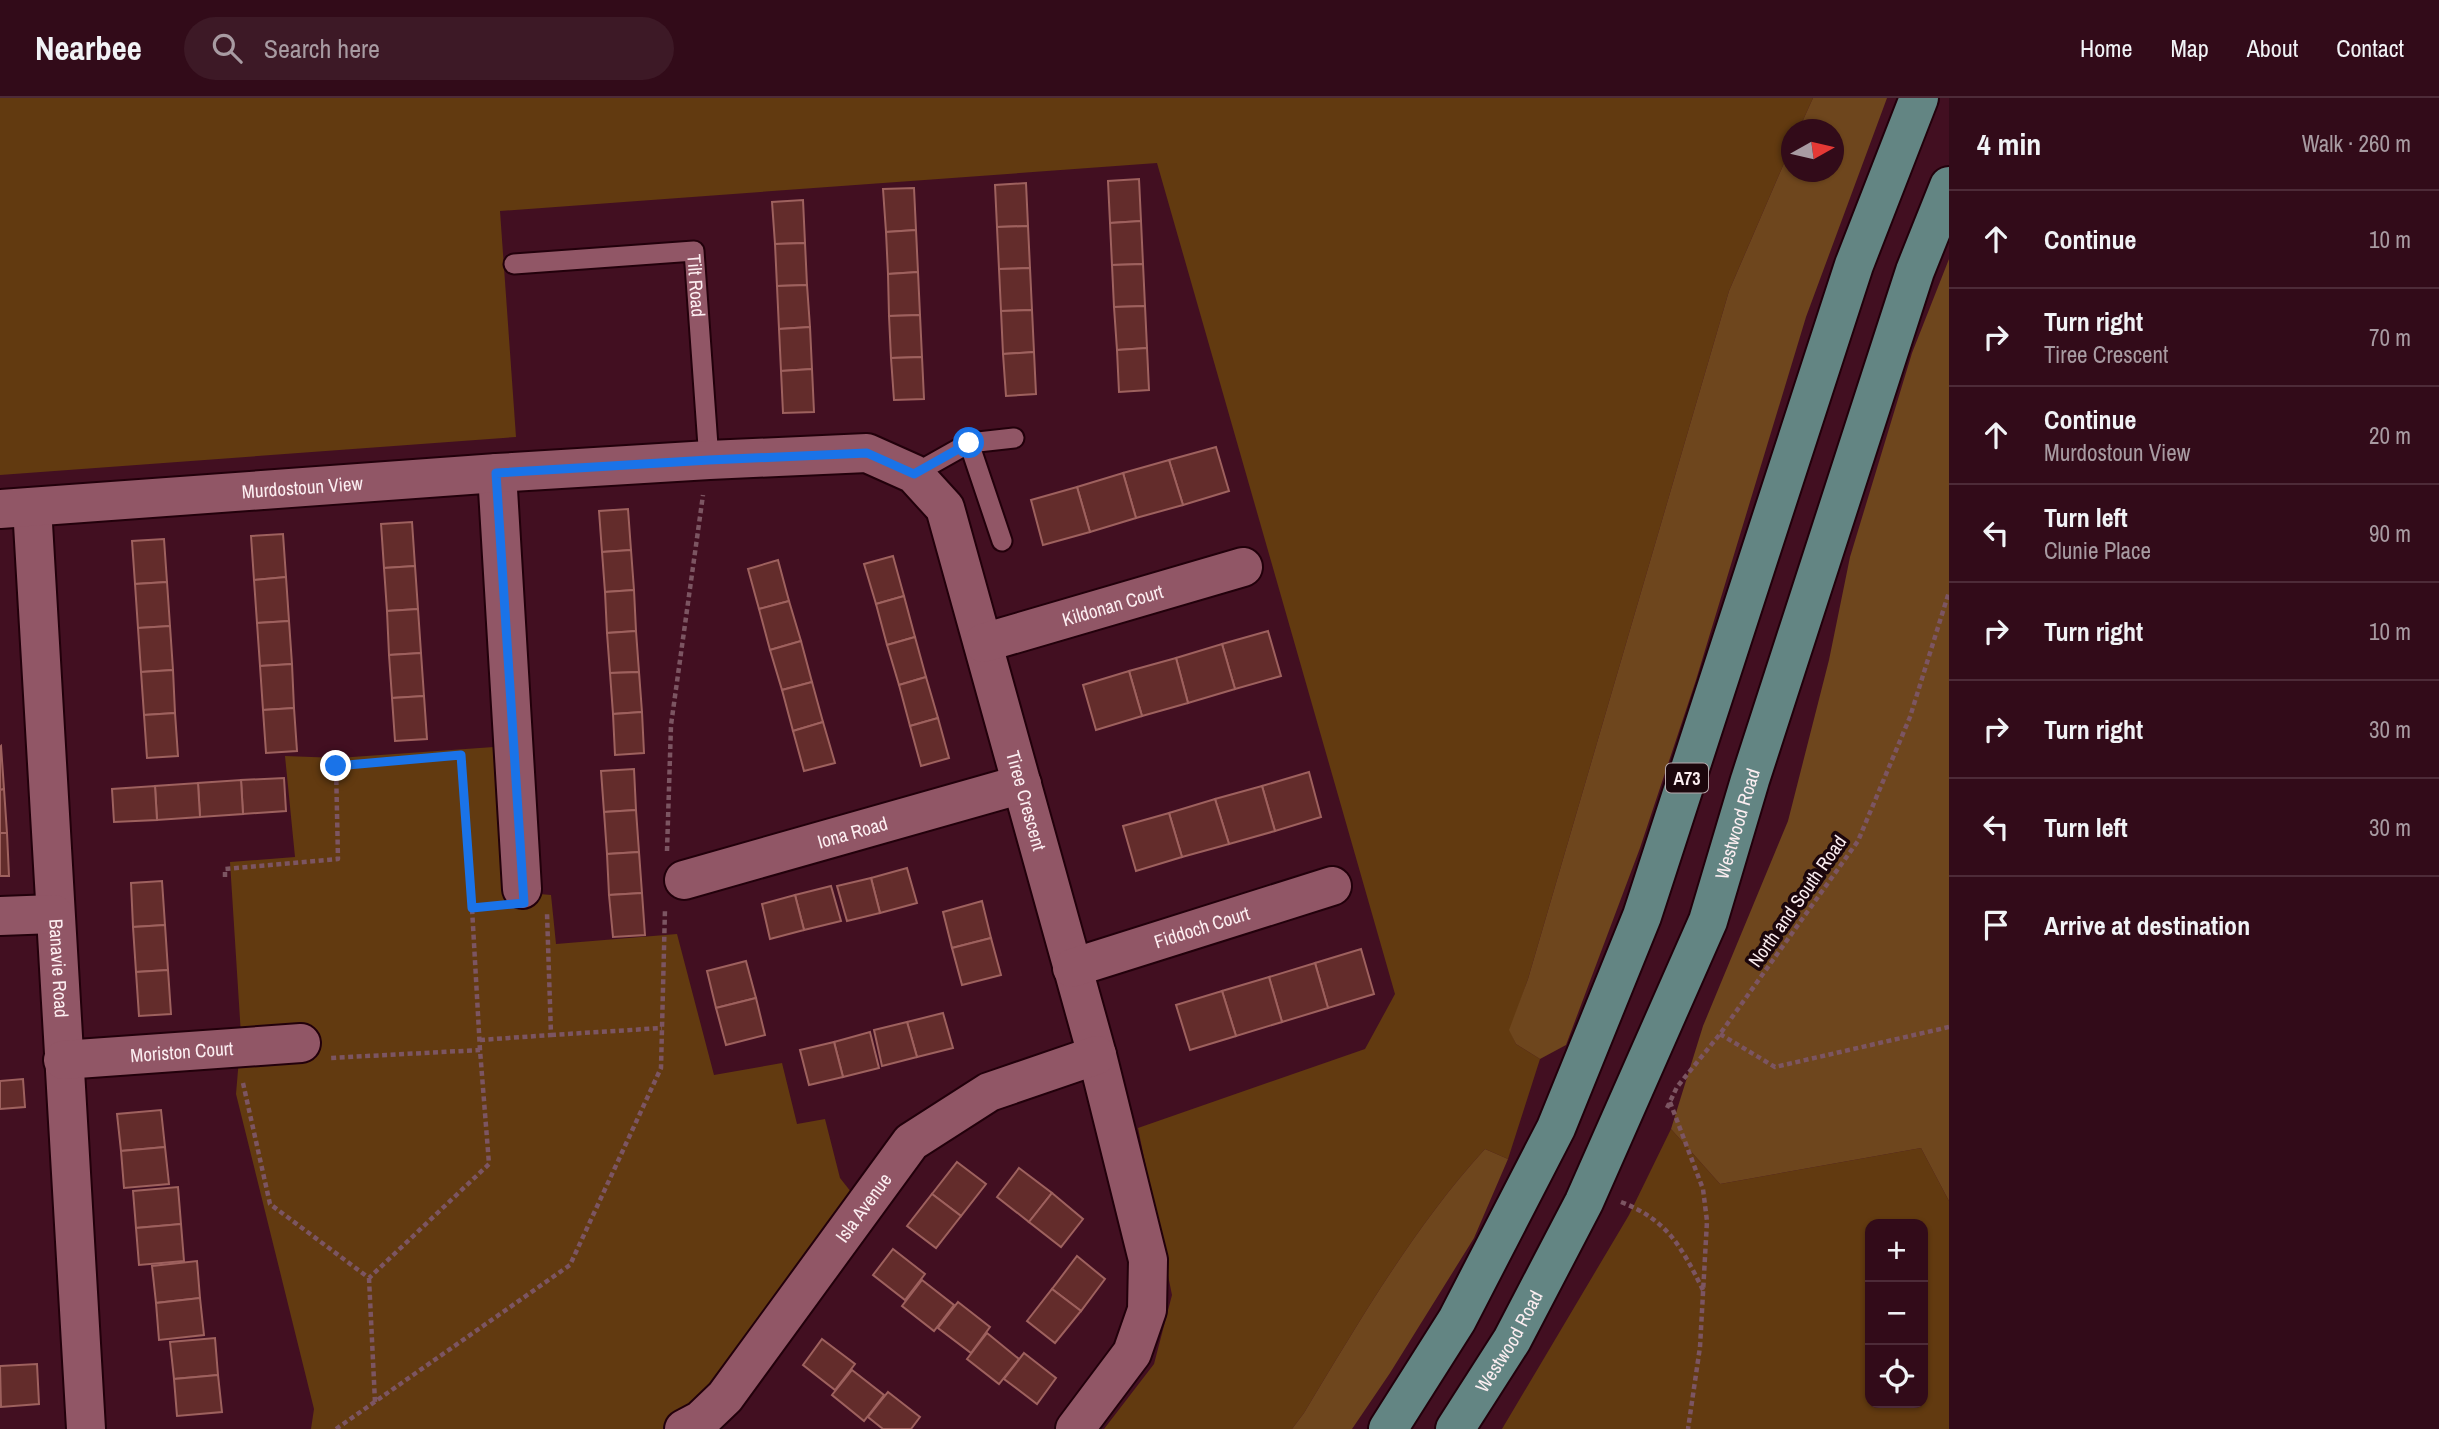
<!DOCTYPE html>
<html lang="en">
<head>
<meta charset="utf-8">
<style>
  :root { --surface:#320b19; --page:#3d1926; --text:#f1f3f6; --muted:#a89ba2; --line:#4d2b38 }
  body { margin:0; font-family:"Archivo Narrow",sans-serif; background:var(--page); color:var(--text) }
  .controls { position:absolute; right:21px; bottom:21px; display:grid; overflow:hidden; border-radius:14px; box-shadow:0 2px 5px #0004 }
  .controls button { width:63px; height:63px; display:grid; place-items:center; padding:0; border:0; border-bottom:2px solid var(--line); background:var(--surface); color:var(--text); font:35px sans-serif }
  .compass { position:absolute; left:1781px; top:21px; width:63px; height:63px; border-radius:50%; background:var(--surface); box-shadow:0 2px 5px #0004; rotate:82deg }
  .stop { position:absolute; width:21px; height:21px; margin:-16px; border:5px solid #1a73e8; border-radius:50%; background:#fff }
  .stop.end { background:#1a73e8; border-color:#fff; box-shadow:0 2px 7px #0008 }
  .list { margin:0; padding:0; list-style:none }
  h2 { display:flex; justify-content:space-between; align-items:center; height:91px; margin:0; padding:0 28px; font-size:30px }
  h2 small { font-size:23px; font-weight:400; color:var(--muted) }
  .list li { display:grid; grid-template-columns:46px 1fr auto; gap:21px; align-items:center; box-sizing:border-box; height:98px; padding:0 28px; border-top:2px solid var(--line) }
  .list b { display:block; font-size:26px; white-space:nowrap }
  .list p { margin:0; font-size:23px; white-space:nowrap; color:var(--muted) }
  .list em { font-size:23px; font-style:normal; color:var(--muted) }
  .icon { flex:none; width:38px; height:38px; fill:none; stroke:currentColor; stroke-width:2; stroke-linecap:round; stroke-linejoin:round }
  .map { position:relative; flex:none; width:1949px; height:1331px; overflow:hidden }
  header { display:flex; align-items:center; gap:42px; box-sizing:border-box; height:98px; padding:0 35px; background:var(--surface); border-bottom:2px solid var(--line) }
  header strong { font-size:33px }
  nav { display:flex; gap:38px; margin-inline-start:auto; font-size:24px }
  .search { width:490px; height:63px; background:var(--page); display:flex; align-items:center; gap:18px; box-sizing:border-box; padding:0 24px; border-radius:38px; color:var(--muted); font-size:26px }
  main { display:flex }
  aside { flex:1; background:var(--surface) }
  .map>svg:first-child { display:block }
  .green { fill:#623a10; fill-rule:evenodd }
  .forest { fill:#6e461d }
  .building { fill:#632c2b; stroke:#9e615e; stroke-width:2 }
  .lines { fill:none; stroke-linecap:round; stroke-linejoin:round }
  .service-casing { stroke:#22000b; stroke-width:23 }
  .minor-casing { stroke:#22000b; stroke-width:42 }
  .primary-casing { stroke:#22000b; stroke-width:42 }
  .path { stroke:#7c5562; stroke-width:4.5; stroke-dasharray:5 3.5; stroke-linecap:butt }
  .service { stroke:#915666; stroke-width:19 }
  .minor { stroke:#915666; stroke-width:38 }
  .primary { stroke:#638583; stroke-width:38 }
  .route { stroke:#1a73e8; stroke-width:9 }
  .labels { text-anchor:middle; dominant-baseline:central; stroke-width:7; stroke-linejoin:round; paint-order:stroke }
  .shield { fill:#1b060c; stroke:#b8a8ac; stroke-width:2 }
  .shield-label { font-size:18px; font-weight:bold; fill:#fceef1 }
  .street-label { font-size:19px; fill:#fceef1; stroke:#1b060c }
</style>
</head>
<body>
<header>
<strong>Nearbee</strong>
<div class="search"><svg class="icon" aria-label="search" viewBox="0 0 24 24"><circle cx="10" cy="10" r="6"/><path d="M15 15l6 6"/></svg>Search here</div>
<nav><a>Home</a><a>Map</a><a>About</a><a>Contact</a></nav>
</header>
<main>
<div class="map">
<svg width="1949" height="1331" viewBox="0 0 1949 1331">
  <rect width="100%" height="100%" fill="#420f21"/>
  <g class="green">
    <path d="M0 0H1813L1799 31 1792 32 1791 49 1729 193 1528 881 1510 932 1516 946 1540 961 1508 1061 1485 1051C1413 1130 1359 1224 1304 1315L1292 1331H1104L1154 1266 1172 1197 1138 1030 1365 951 1395 896 1157 65 500 113 516 339 0 377Z"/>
    <polygon points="508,648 516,794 551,797 556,846 677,836 714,977 782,965 797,1026 825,1021 840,1080 855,1099 719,1296 669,1331 311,1331 314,1311 236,996 241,937 230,764 295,759 285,658 338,660"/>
    <path d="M1671 1031 1720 1086 1921 1050 1949 1103V1331H1502L1629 1117ZM1870 1126H1923V1305H1870Z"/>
  </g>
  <g class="forest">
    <polygon points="1813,0 1887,0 1806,219 1696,582 1640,750 1566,947 1540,961 1516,946 1509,932 1528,881 1729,193 1791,49 1792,74 1834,74 1834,32 1799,31"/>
    <polygon points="1949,161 1949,1103 1921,1050 1720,1086 1671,1031 1703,928 1788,723 1829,562 1850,459 1912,255"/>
    <path d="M1485 1051 1508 1061 1474 1140 1390 1275 1352 1331H1292L1304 1315C1359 1224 1413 1130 1485 1051Z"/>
  </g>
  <g class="building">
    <polygon points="1139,81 1141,123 1110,125 1108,83"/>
    <polygon points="1026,85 1028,128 997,129 995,87"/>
    <polygon points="914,90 916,132 886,134 883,91"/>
    <polygon points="803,102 805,145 775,146 772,104"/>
    <polygon points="1141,123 1143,166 1112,167 1110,125"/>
    <polygon points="1028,128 1030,170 999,171 997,129"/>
    <polygon points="916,132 918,174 888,176 886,134"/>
    <polygon points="805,145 807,187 777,188 775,146"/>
    <polygon points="1143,166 1145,208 1114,209 1112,167"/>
    <polygon points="1030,170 1032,212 1001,213 999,171"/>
    <polygon points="918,174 920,217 889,218 888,176"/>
    <polygon points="807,187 810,229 779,231 777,188"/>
    <polygon points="1145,208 1147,250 1117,252 1114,209"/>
    <polygon points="1032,212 1034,254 1003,256 1001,213"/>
    <polygon points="920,217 922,259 891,260 889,218"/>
    <polygon points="810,229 812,271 781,273 779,231"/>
    <polygon points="1147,250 1149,292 1119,294 1117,252"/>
    <polygon points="1034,254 1036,296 1006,298 1003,256"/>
    <polygon points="922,259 924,301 894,302 891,260"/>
    <polygon points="812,271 814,314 783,315 781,273"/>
    <polygon points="1216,349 1229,393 1183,407 1169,362"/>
    <polygon points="1169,362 1183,407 1136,420 1123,375"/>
    <polygon points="1123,375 1136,420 1090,434 1077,389"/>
    <polygon points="1077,389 1090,434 1043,447 1031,402"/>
    <polygon points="628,411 631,452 602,454 599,413"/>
    <polygon points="412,424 415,468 384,470 381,426"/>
    <polygon points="283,436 286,479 254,482 251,438"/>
    <polygon points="164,441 167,484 135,486 132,443"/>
    <polygon points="631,452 634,492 605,494 602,454"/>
    <polygon points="893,458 904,498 876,506 864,466"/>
    <polygon points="778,462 789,503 759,511 748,471"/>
    <polygon points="415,468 418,511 387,513 384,470"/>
    <polygon points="286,479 289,523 257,525 254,482"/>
    <polygon points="167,484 170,528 138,530 135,486"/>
    <polygon points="634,492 636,533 607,535 605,494"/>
    <polygon points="904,498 915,539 887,547 876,506"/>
    <polygon points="789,503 801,543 770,552 759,511"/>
    <polygon points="418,511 421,555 389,557 387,513"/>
    <polygon points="289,523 292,566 260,568 257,525"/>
    <polygon points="170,528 173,572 141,574 138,530"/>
    <polygon points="636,533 639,574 610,575 607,535"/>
    <polygon points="1268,533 1281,578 1235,591 1222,546"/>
    <polygon points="915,539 926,579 899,587 887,547"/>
    <polygon points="801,543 812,584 782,592 770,552"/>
    <polygon points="1222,546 1235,591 1188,605 1176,560"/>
    <polygon points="421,555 424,598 392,600 389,557"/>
    <polygon points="1176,560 1188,605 1142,618 1129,573"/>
    <polygon points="292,566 294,610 263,612 260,568"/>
    <polygon points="173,572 175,615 144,617 141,574"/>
    <polygon points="1129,573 1142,618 1096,632 1083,587"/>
    <polygon points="639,574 642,614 613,616 610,575"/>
    <polygon points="926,579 938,620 910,628 899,587"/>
    <polygon points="812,584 823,624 793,633 782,592"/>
    <polygon points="424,598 427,641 395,643 392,600"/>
    <polygon points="294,610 297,653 266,655 263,612"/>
    <polygon points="642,614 644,655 615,657 613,616"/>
    <polygon points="175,615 178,658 147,660 144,617"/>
    <polygon points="938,620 949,660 921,668 910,628"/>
    <polygon points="823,624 835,665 804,673 793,633"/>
    <polygon points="1,648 4,691 0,692 0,649"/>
    <polygon points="634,671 636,712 604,714 601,673"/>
    <polygon points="1309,674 1321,719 1275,733 1262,688"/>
    <polygon points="284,680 286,713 243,716 241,682"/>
    <polygon points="241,682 243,716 200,719 198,685"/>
    <polygon points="198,685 200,719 157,722 155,688"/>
    <polygon points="155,688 157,722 114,724 112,691"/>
    <polygon points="1262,688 1275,733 1229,746 1215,701"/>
    <polygon points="4,691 7,735 0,735 0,692"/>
    <polygon points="1215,701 1229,746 1182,759 1169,715"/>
    <polygon points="636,712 639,754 607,756 604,714"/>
    <polygon points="1169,715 1182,759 1136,773 1123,728"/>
    <polygon points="0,735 7,735 9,778 0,778"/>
    <polygon points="639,754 642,795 609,797 607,756"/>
    <polygon points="907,770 917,805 880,815 871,780"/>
    <polygon points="871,780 880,815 847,823 837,788"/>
    <polygon points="162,783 165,827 133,829 131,785"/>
    <polygon points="831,788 841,823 804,832 795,797"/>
    <polygon points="642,795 645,837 613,839 609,797"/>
    <polygon points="795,797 804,832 770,841 762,806"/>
    <polygon points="982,803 991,840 952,850 943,814"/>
    <polygon points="165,827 168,872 136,874 133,829"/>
    <polygon points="991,840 1001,877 962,887 952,850"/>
    <polygon points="1361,851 1374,896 1328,910 1315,865"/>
    <polygon points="746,863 756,900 716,910 707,873"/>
    <polygon points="1315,865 1328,910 1282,924 1269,879"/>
    <polygon points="168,872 171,916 139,918 136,874"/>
    <polygon points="1269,879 1282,924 1236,938 1222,893"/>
    <polygon points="1222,893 1236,938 1190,952 1176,907"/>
    <polygon points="756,900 765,937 726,947 716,910"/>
    <polygon points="943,915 953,950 917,959 907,924"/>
    <polygon points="907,924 917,959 882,968 874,932"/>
    <polygon points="870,934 879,970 843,979 834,944"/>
    <polygon points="834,944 843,979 809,987 800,952"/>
    <polygon points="23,981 25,1009 0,1011 0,983"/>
    <polygon points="161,1012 165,1049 121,1053 117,1016"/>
    <polygon points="165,1049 169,1086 124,1090 121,1053"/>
    <polygon points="957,1064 986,1086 961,1118 932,1096"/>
    <polygon points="1019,1070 1052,1095 1029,1124 997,1099"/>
    <polygon points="178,1089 181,1126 136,1130 133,1093"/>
    <polygon points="1052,1095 1083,1121 1061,1149 1029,1124"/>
    <polygon points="932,1096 961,1118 936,1150 907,1128"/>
    <polygon points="181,1126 184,1163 139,1167 136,1130"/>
    <polygon points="893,1151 925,1176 905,1202 873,1177"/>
    <polygon points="1077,1158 1105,1181 1081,1213 1052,1191"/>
    <polygon points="197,1163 200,1200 156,1205 152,1168"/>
    <polygon points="922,1182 954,1207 934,1233 902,1208"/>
    <polygon points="1052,1191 1081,1213 1055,1245 1027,1223"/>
    <polygon points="200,1200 204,1237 159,1242 156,1205"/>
    <polygon points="958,1204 990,1229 971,1255 938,1230"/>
    <polygon points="987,1235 1019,1261 999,1286 967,1261"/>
    <polygon points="215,1240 218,1277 174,1281 170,1244"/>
    <polygon points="822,1241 855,1266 835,1292 803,1267"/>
    <polygon points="1024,1255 1056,1280 1037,1306 1004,1281"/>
    <polygon points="37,1266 39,1306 1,1309 0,1268"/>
    <polygon points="852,1272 884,1297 864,1323 832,1297"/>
    <polygon points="218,1277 222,1314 177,1318 174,1281"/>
    <polygon points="888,1294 920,1319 911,1331 883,1331 868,1319"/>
  </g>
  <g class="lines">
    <g class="service-casing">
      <g id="service">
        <path id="s1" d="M514 166 694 153 709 362"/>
        <polyline points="969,345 1014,340"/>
        <polyline points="914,376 969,345 1002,443"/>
      </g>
    </g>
    <g class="minor-casing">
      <g id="minor">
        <polyline points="497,375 522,791"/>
        <path id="s2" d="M32 409 86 1331"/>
        <path id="s3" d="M0 411 497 375 709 362 867 355 914 376 945 410 1097 957 1148 1162 1147 1212 1132 1255 1075 1331"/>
        <path id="s4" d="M983 545 1243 469"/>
        <path id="s5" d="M684 782 1022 686"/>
        <polyline points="0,818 54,816"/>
        <path id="s6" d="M1072 870 1332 788"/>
        <path id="s7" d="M63 962 301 945"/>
        <path id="s8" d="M684 1331 701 1322 725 1299 911 1044 989 994 1097 957"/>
      </g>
    </g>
    <g class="primary-casing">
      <g id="primary">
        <polyline points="1388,1331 1457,1222 1556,1030 1642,818 1854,167 1919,0"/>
        <path id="s9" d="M1455 1331 1512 1242 1584 1104 1708 823 1750 682 1915 173 1949 88"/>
      </g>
    </g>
    <g class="path">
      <polyline points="667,753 671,627 703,397"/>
      <polyline points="225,779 225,771 338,761 336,668 461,657 472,810"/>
      <polyline points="1720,936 1775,969 1949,929"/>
      <polyline points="551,937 662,930"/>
      <polyline points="480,942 551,937 547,815"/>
      <polyline points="480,952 472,810 493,808"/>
      <polyline points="243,985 270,1106 369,1180 489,1066 480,952 330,960"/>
      <polyline points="1670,1004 1703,1091 1707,1123 1700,1249 1688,1331"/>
      <polyline points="1667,1010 1677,989 1720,936 1858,743 1910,619 1949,494"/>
      <path d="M1621 1104C1668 1122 1682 1150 1703 1192"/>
      <polyline points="369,1180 375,1304"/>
      <polyline points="336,1331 570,1167 661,970 665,811"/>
    </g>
    <use href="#service" class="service"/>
    <use href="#minor" class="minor"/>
    <use href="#primary" class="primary"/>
  </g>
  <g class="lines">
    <polyline class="route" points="336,668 461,657 472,810 524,805 496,375 709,362 867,355 914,376 969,345"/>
  </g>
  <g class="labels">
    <rect class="shield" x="1666" y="665.5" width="42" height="29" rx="5"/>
    <g class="shield-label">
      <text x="1687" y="680">A73</text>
    </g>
    <g class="street-label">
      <text stroke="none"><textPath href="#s1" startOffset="215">Tilt Road</textPath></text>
      <text stroke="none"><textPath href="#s3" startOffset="303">Murdostoun View</textPath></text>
      <text stroke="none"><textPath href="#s4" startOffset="135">Kildonan Court</textPath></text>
      <text stroke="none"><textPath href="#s3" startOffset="1270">Tiree Crescent</textPath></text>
      <text stroke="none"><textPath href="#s9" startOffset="670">Westwood Road</textPath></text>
      <text stroke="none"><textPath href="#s5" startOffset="175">Iona Road</textPath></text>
      <text transform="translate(1797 803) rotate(-55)">North and South Road</text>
      <text stroke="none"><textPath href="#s6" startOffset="136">Fiddoch Court</textPath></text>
      <text stroke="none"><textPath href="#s2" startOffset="462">Banavie Road</textPath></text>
      <text stroke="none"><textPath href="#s7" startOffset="119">Moriston Court</textPath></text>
      <text stroke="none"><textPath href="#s8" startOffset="287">Isla Avenue</textPath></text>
      <text stroke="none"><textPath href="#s9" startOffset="103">Westwood Road</textPath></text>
    </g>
  </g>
</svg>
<div class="controls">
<button>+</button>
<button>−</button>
<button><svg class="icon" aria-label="locate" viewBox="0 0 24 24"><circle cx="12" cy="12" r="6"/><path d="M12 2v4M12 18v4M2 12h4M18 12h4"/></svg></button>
</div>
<svg class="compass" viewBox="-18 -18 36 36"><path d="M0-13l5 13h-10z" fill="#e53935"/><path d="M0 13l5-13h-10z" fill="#a89ba2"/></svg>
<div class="stop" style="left:969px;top:345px"></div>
<div class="stop end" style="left:336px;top:668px"></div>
</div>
<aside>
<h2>4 min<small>Walk · 260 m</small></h2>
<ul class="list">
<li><svg class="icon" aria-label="ahead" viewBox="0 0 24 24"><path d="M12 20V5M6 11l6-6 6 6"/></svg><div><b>Continue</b></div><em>10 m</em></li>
<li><svg class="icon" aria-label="right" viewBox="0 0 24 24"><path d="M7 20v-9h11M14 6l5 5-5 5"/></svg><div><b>Turn right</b><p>Tiree Crescent</p></div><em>70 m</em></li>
<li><svg class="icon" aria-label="ahead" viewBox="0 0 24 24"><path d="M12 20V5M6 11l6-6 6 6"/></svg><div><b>Continue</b><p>Murdostoun View</p></div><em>20 m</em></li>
<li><svg class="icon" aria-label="left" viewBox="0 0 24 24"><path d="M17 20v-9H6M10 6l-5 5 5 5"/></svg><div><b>Turn left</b><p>Clunie Place</p></div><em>90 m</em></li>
<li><svg class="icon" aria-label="right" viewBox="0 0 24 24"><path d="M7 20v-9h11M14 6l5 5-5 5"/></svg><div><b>Turn right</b></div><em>10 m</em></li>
<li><svg class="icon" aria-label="right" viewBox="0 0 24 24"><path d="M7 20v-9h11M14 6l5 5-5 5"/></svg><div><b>Turn right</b></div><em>30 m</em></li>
<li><svg class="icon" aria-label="left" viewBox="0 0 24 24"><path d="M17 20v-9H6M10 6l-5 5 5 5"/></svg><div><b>Turn left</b></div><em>30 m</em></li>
<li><svg class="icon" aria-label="arrive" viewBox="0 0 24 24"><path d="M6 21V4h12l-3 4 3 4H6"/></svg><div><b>Arrive at destination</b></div></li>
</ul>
</aside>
</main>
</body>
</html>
